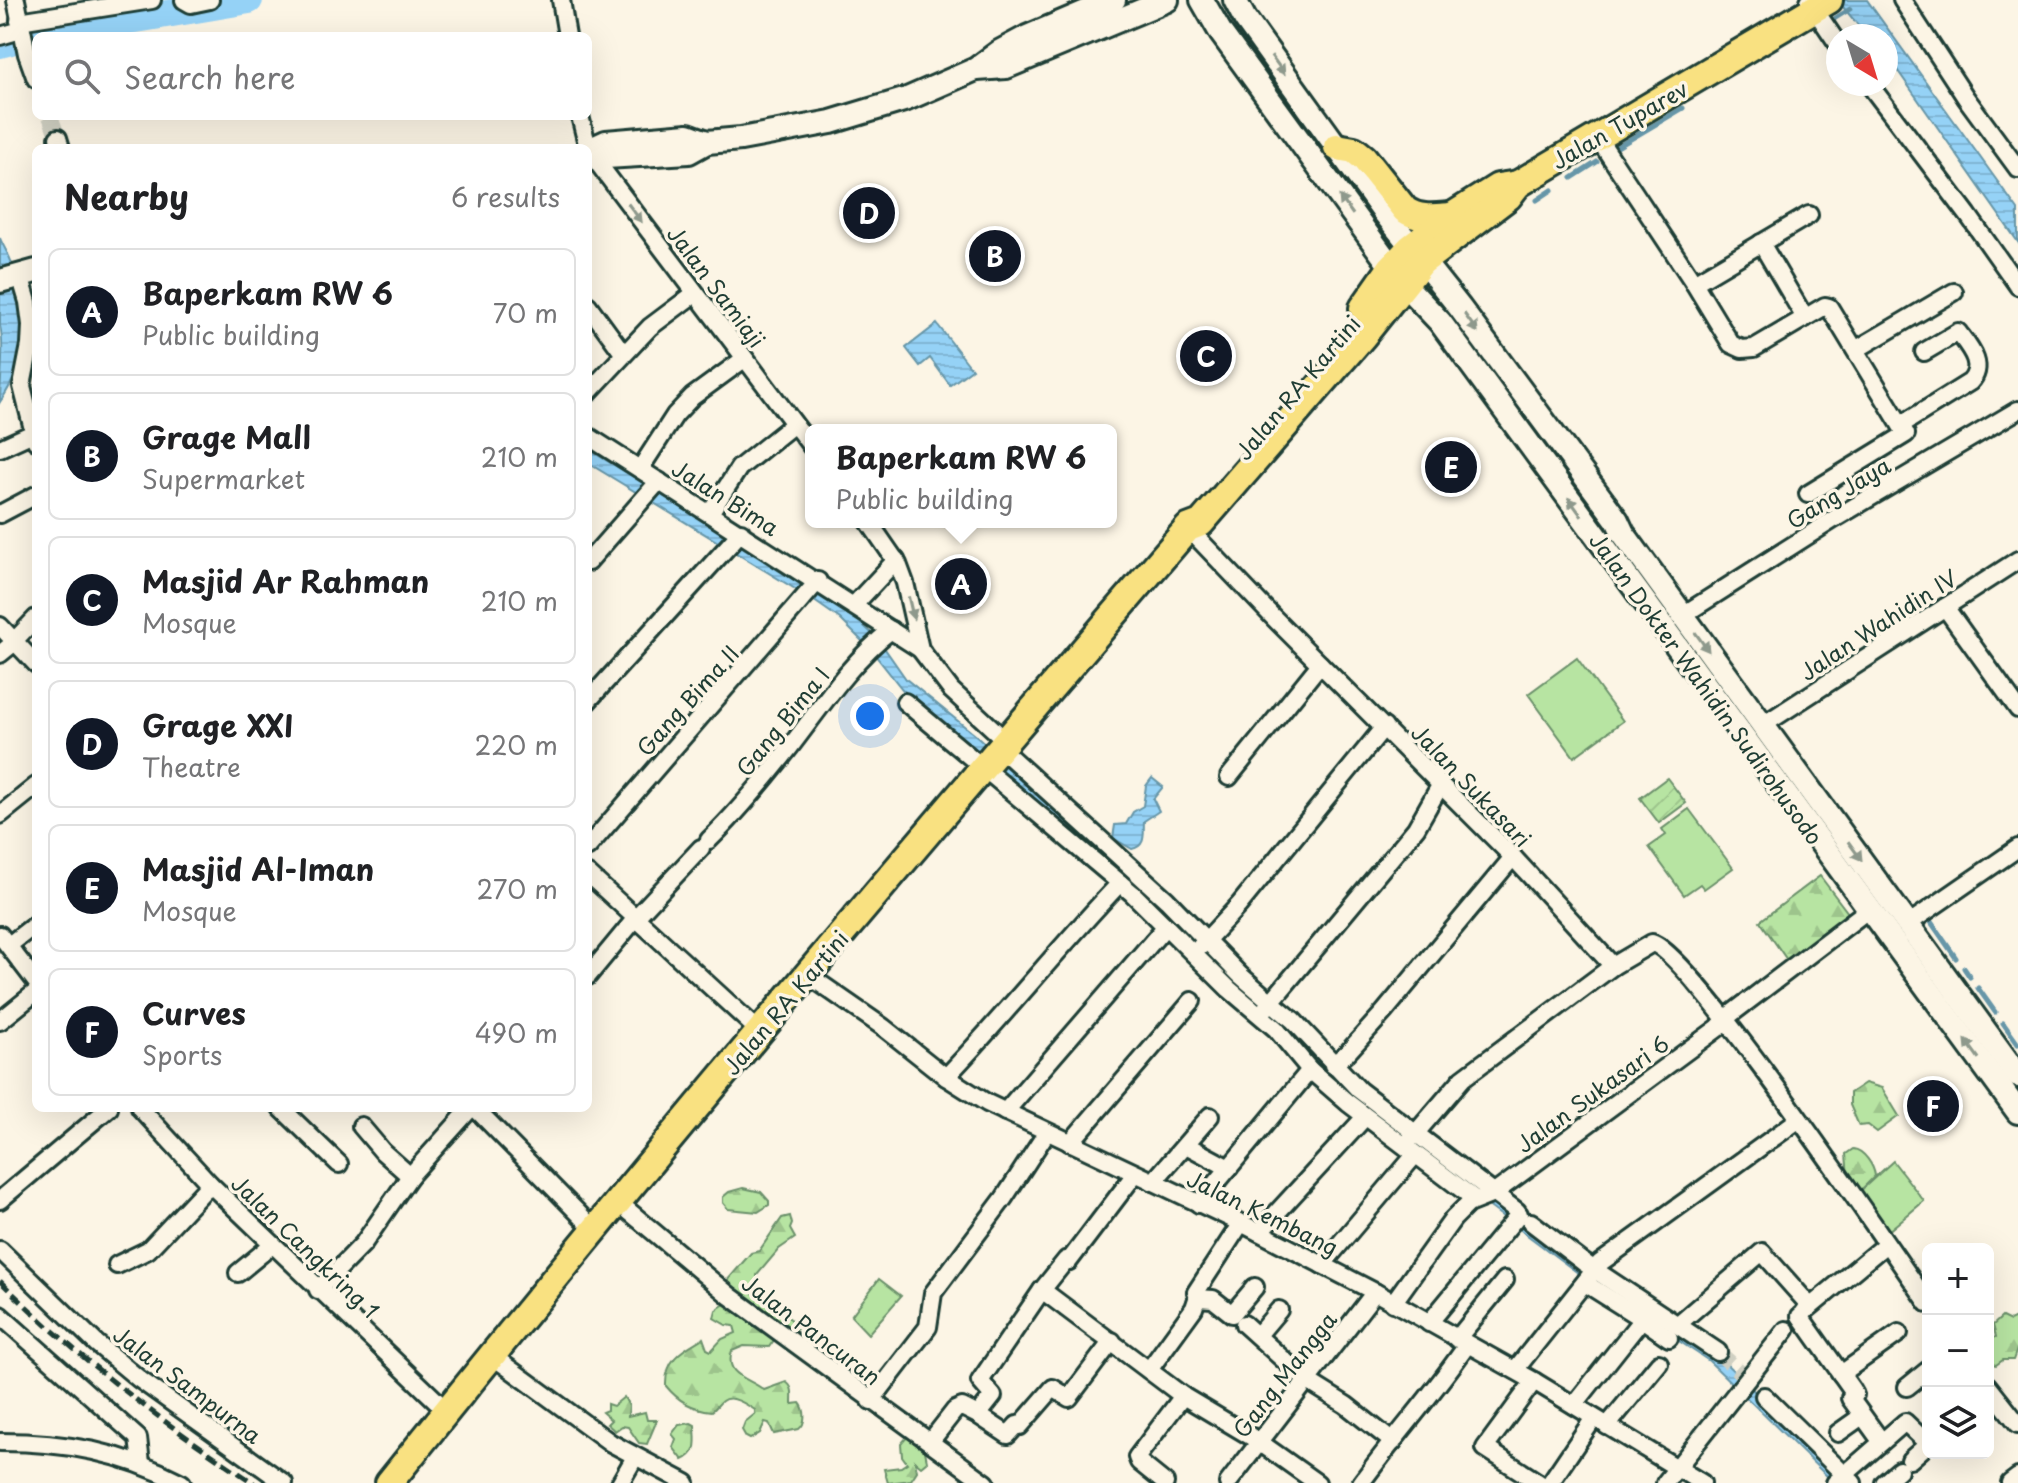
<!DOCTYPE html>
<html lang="en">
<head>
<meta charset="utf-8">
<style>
  :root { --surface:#fff; --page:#f2f2f2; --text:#202124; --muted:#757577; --line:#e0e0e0; --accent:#111827 }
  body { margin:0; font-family:"Playpen Sans",sans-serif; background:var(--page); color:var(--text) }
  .controls { position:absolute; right:24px; bottom:24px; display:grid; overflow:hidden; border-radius:12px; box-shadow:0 8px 32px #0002 }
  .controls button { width:72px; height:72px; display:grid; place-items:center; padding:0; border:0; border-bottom:2px solid var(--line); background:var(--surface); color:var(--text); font:40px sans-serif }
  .compass { position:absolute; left:1826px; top:24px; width:72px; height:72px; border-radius:50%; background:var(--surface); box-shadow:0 8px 32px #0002; rotate:142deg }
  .you { position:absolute; left:870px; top:716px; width:28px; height:28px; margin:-20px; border:6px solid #fff; border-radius:50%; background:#1a73e8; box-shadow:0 0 0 12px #1a73e833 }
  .badge { display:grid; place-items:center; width:52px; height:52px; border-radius:50%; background:var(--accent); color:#fff; font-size:26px; font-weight:700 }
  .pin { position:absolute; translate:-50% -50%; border:4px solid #fff; box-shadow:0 2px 8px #0006 }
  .popup { position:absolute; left:805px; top:424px; width:312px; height:104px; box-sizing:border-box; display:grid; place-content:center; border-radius:12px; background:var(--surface); filter:drop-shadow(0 2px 6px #0005); font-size:26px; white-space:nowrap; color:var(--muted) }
  .popup b { font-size:30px; color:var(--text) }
  .popup::after { content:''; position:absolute; left:50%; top:100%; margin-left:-16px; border:16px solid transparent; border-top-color:var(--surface) }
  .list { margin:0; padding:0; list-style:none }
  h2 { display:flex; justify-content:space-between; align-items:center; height:104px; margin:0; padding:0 32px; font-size:34px }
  h2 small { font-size:26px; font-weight:400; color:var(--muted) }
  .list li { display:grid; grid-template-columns:52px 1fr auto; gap:24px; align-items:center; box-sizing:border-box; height:128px; margin:0 16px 16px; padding:0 16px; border:2px solid var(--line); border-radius:12px }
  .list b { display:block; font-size:30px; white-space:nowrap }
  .list p { margin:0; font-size:26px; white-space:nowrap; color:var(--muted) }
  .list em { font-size:26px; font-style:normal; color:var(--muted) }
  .icon { flex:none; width:44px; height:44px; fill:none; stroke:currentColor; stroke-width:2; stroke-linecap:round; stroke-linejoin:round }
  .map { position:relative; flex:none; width:2018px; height:1483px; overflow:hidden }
  .search { position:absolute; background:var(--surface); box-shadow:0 8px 32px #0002; left:32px; top:32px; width:560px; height:88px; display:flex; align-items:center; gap:20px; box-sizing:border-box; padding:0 28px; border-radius:12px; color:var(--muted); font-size:30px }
  .panel { position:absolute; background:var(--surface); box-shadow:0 8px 32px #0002; left:32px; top:144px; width:560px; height:968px; border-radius:12px }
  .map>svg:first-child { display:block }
  .grass { fill:#b7e4a2; stroke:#6b906b; stroke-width:2 }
  .forest { fill:url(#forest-firs); stroke:#6b906b; stroke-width:2 }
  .garden { fill:url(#garden-furrows); stroke:#6b906b; stroke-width:2 }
  .water { fill:url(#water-rules); stroke:#6696a8; stroke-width:2 }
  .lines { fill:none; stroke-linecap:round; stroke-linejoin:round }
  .stream { stroke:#6696a8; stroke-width:5 }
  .river { stroke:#95d2f6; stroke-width:28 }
  .street-tunnel { stroke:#d0d0c2; stroke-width:16; stroke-dasharray:16 8; stroke-linecap:butt }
  .street-casing { stroke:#1f3d34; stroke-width:22 }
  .secondary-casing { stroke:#1f3d34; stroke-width:28 }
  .primary-casing { stroke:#1f3d34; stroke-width:32 }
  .street { stroke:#fcf5e5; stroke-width:16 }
  .secondary { stroke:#fcf5e5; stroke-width:22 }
  .primary { stroke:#f9e181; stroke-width:26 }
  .rail { stroke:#1f3d34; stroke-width:5; stroke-dasharray:12 6; stroke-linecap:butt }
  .oneway { fill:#8e998c }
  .labels { text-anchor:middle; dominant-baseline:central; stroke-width:7; stroke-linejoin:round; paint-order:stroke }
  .street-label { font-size:22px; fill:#1f3d34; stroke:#fcf5e5 }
</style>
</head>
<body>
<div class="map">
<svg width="2018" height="1483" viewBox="0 0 2018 1483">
  <defs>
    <pattern id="forest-firs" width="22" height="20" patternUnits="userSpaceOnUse" patternTransform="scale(2)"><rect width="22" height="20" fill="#b7e4a2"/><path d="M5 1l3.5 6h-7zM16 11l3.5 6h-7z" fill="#9dc48c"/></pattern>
    <pattern id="garden-furrows" width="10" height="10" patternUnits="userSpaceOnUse" patternTransform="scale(2)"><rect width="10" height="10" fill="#b7e4a2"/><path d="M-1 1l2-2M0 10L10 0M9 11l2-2" fill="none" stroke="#9dc48c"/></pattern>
    <pattern id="water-rules" width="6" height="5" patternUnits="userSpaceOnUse" patternTransform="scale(2)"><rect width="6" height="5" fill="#95d2f6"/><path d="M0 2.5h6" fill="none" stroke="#80b5d4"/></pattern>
  </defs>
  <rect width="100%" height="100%" fill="#fcf5e5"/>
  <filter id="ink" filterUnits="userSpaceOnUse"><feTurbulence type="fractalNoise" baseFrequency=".0125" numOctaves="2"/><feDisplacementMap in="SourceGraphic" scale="16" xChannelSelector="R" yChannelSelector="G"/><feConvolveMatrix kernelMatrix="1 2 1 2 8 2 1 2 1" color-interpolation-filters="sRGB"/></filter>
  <g filter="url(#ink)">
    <g class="grass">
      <polygon points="1577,658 1623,721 1574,757 1528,694"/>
      <polygon points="1689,809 1733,868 1704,889 1700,884 1684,895 1649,847 1666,835 1662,829"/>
      <polygon points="1893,1161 1924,1201 1887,1232 1859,1192"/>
      <polygon points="879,1279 901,1296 868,1334 851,1316"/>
    </g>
    <g class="forest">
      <polygon points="1820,876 1848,913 1787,960 1760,921"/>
      <polygon points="1865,1083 1882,1088 1899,1116 1877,1132 1868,1125 1859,1126 1850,1105 1850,1093"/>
      <path d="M1853 1149C1864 1150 1874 1166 1875 1176L1859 1192 1848 1177 1846 1154Z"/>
      <polygon points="743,1188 761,1192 769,1201 769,1205 758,1212 728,1209 723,1203 723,1197 729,1192"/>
      <polygon points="790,1216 792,1224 790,1229 795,1238 779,1249 757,1275 758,1283 752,1292 796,1323 798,1328 791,1333 725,1283 751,1253 759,1251 782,1218"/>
      <path d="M726 1303 754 1323 755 1327 763 1328 773 1336 774 1340 769 1347 744 1346 732 1351C724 1376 749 1378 764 1390L786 1382C794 1387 792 1395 792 1404L800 1403C806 1410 806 1424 799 1429L774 1434 769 1423 765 1422 760 1433 750 1439 746 1437 742 1430 745 1422 755 1414V1410C746 1404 731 1394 722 1401 718 1404 716 1408 712 1411 693 1409 679 1402 666 1386 665 1358 683 1350 703 1338L707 1349 711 1351 722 1339 736 1333 734 1326 726 1325 714 1318 716 1310Z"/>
      <polygon points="2002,1317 2010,1321 2018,1317 2018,1347 2013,1360 2003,1360 1996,1365 1992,1364 1988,1372 1988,1346 1991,1339 1996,1337 1993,1325"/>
      <polygon points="624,1397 629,1406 628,1416 645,1412 647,1420 657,1420 647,1444 639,1443 628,1427 622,1426 615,1431 607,1424 611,1420 602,1412 607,1410 607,1404 613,1406"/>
      <path d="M691 1423 695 1425C695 1439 700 1453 683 1460L673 1447 676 1439 672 1434 679 1425Z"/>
      <polygon points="907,1437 925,1451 927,1461 921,1466 915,1461 917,1471 911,1480 888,1483 884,1469 901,1467 907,1463 902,1456 901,1444"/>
    </g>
    <polygon class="garden" points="1667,778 1686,803 1659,823 1640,798"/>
    <g class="water">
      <polygon points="1842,0 1867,0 2018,210 2018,242 1886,54 1886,36 1867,36 1843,7"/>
      <path d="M0 238C3 246 8 253 11 261 29 312 32 356 0 402 0 379 5 346 0 326Z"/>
      <polygon points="937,324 972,369 950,385 930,358 920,366 906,348"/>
      <polygon points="588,449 841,605 878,639 906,679 979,738 1082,831 1241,979 1351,1089 1716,1354 1849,1483 1834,1483 1709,1361 1590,1282 1372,1119 902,689 871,650 840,619 810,598 588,463"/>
      <path d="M1152 778 1163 787 1153 799 1159 811 1144 821C1143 833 1147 846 1132 849L1113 838 1115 825 1126 824 1133 812 1143 806 1146 786Z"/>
    </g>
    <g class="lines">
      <g class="stream">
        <polyline points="1834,19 1850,9"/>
        <polyline points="1617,147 1683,108"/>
        <polyline points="1572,178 1597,162"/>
        <polyline points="1537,200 1552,190"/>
        <polyline points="1929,919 1956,958"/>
        <polyline points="1964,968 1970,977"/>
        <polyline points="1978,988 1995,1012"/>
        <polyline points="2003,1023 2018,1044"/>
      </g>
      <polyline class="river" points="0,44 18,39 249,0"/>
      <g class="street-tunnel">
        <polyline points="50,116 58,138"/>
        <polyline points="1718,1352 1746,1377"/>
      </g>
      <g class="street-casing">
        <g id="street">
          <polyline points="16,0 27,54 36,79"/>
          <polyline points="184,0 191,4 210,0"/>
          <polyline points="561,0 567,36"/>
          <polyline points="1902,0 1966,98 2018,169"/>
          <polyline points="1809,1 1838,44"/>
          <polyline points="19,21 152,0"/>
          <polyline points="0,36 21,30"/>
          <polyline points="1869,84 1968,215 2018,286"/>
          <polyline points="580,116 588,148"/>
          <polyline points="58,138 61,148"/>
          <polyline points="1598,138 1694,283 1731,344 1742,349 1754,348 1825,306 1829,307 1906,434 1808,494"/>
          <polyline points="588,150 811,446"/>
          <polyline points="1761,243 1805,318"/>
          <polyline points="20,275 28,302 31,325 30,345 22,386 36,441"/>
          <polyline points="1694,283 1809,215"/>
          <polyline points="588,305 623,353"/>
          <polyline points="1857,349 1954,292"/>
          <polyline points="588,393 650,327 694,294"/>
          <path d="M1901 425 1970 382C1986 365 1969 347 1958 332L1924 352"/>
          <polyline points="588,436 920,649"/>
          <polyline points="0,448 33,433"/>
          <polyline points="640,469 675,415 692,397 744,359"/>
          <polyline points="710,513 739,468 794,424"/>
          <polyline points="0,514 36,495"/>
          <polyline points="869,522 898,564 905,583 920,649 951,690 1005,740"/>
          <path d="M1188 528 1274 618 1513 857 1613 966 1652 943C1691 952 1891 1251 1928 1303"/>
          <polyline points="588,562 659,481"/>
          <polyline points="854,605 896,560"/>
          <polyline points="1945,607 2018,709"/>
          <polyline points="1683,615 1834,519 2018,410"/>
          <polyline points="0,626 36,664"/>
          <polyline points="14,641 36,618"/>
          <polyline points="0,654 16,641"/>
          <polyline points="588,701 741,532"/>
          <polyline points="905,702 1132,893 1229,989 1276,1029 1310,1070 1348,1103 1476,1200"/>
          <polyline points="1763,725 2018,560"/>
          <polyline points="999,747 1167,900 1240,975 1271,1002 1265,1009"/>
          <polyline points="1229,777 1320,664"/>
          <polyline points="1441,784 1416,828 1271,1002 1293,1020 1359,1090 1517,1211"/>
          <polyline points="0,815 36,786"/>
          <path d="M709 840C738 812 765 779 790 747 821 707 851 661 891 630"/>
          <polyline points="588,847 818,581"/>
          <polyline points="588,874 760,1032"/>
          <polyline points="1908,924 2018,848"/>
          <polyline points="0,935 36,982"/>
          <polyline points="9,945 36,924"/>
          <polyline points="1200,947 1239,905 1384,727"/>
          <polyline points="808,975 883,1027 946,1077 987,1103 1241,1223 1375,1292 1534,1381 1702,1483"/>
          <polyline points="588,976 640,913 701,848"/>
          <polyline points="0,1021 36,992"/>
          <polyline points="1333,1065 1348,1052 1384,1012 1513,857"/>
          <path d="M946 1077C1006 1014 1060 946 1120 883"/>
          <polyline points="140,1108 210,1184 447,1411"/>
          <polyline points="281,1108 339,1164"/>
          <polyline points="475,1108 595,1230"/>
          <polyline points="1005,1112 1166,926"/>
          <polyline points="361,1126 383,1152 410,1176"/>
          <polyline points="1409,1141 1463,1078 1613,966"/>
          <polyline points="1070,1143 1192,1001"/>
          <polyline points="1186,1145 1229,1168"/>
          <polyline points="1153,1182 1210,1116"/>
          <polyline points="0,1200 109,1108"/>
          <polyline points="618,1202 730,1296 986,1483"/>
          <polyline points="1199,1204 1310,1070"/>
          <polyline points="1531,1222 1583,1262 1718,1352"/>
          <polyline points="1259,1232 1365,1117"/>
          <polyline points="0,1250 96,1343 139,1379 284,1483"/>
          <polyline points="117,1265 148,1250 210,1184"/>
          <polyline points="1322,1265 1415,1155"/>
          <polyline points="238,1273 272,1245"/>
          <polyline points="1585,1283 1642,1319"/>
          <polyline points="318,1290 363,1244 410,1176 471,1108"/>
          <polyline points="1042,1290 1066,1260 1069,1261 1135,1174"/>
          <polyline points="1197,1298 1213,1299 1232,1314 1255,1287"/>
          <polyline points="1393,1303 1453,1219 1468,1204 1493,1194 1718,1028 1731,1014 1869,909"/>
          <polyline points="1804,1312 1886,1244"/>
          <polyline points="0,1315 138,1438 141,1463"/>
          <polyline points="1800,1316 1851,1388 1855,1395 1850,1398 1881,1441"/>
          <polyline points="1429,1323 1519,1214"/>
          <polyline points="1244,1324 1306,1380 1346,1405 1393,1442"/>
          <polyline points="1677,1325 1762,1252 1810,1306"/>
          <polyline points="1258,1335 1279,1310"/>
          <polyline points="1457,1339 1505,1280"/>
          <polyline points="491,1355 611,1443 686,1483"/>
          <polyline points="1149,1370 1194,1308 1198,1296 1196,1292 1241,1223"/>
          <polyline points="1515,1370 1600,1263 1798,1120"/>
          <polyline points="1841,1374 1899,1333"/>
          <polyline points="1534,1381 1485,1448 1539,1483"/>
          <polyline points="1988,1386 2018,1424"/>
          <polyline points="1907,1387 1928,1370"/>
          <polyline points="1764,1396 1853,1483"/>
          <polyline points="871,1401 928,1327 933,1293 1004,1198 1047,1132"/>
          <polyline points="1574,1405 1642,1319 1669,1338"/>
          <polyline points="978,1415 1008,1435 1017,1425 1020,1426 1053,1388 1069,1398 1112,1341"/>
          <polyline points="1607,1426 1659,1363"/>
          <polyline points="1838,1433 1862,1416"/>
          <path d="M0 1442C66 1442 122 1452 182 1483"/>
          <polyline points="930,1442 955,1410 962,1407 978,1415 993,1396 980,1381 1042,1290 1183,1396 1255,1439 1317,1483"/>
          <polyline points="1910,1460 1928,1444"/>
          <polyline points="620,1483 635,1457"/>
          <polyline points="1165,1483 1139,1462 1137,1457 1183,1396"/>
          <polyline points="1228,1483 1375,1292"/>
          <path d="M1361 1483C1395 1436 1434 1393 1467 1345"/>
          <polyline points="1550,1483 1594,1418"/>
          <polyline points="1665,1483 1786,1330"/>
          <polyline points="1835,1483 1905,1422 1928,1444"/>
          <polyline points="1884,1483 1899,1470"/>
          <polyline points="2010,1483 2018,1477"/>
        </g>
      </g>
      <g class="secondary-casing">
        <g id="secondary">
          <polyline points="1202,0 1221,33 1403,283 1440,322 2018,1112"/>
          <polyline points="1235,0 1245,19 1383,211 1460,308 1617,520 1623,533 2018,1076"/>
          <polyline points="977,69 1006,67 1167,0"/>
          <polyline points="593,148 606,142 688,135 707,142"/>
          <polyline points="588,150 606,157 689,152 707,142 741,139 831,122 907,99 976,69 999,52 1027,37 1114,0"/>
          <polyline points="0,281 36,271"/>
        </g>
      </g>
      <g class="primary-casing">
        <g id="primary">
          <path d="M1337 147 1354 150 1364 158 1405 210C1420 220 1435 217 1452 216"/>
          <polyline points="1363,308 1391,268 1411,247 1452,216 1498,187 1518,184 1829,0"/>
          <path d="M389 1483C648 1159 918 843 1188 528L1201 523 1363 336 1422 262 1508 197 1518 184"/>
        </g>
      </g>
      <use href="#street" class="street"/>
      <use href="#secondary" class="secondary"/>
      <use href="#primary" class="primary"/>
      <path class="rail" d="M0 1281C78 1358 162 1423 254 1483"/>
    </g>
    <defs><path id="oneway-solid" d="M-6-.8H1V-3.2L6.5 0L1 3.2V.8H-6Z" transform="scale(2)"/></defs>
    <g class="oneway">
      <use href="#oneway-solid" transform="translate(1278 65) rotate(54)"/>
      <use href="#oneway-solid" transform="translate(1346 205) rotate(-126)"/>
      <use href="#oneway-solid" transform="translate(635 213) rotate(53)"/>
      <use href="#oneway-solid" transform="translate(1471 323) rotate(54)"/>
      <use href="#oneway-solid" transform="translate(1575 507) rotate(-126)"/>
      <use href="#oneway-solid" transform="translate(911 608) rotate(77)"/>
      <use href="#oneway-solid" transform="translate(1702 642) rotate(54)"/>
      <use href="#oneway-solid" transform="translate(1855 851) rotate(54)"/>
      <use href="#oneway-solid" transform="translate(1972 1049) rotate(-126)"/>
    </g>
  </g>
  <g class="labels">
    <g class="street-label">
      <text transform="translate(1619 124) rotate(-30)">Jalan Tuparev</text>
      <text transform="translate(717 286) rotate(53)">Jalan Samiaji</text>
      <text transform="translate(1297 387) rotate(-50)">Jalan RA Kartini</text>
      <text transform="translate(1838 492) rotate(-31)">Gang Jaya</text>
      <text transform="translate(726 497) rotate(32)">Jalan Bima</text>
      <text transform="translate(1878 624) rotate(-33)">Jalan Wahidin IV</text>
      <text transform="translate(1707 688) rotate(54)">Jalan Dokter Wahidin Sudirohusodo</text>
      <text transform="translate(687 700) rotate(-48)">Gang Bima II</text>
      <text transform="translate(782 721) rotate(-51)">Gang Bima I</text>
      <text transform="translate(1472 785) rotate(46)">Jalan Sukasari</text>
      <text transform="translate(785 1002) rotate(-50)">Jalan RA Kartini</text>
      <text transform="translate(1592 1093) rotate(-36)">Jalan Sukasari 6</text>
      <text transform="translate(1263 1212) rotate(26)">Jalan Kembang</text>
      <text transform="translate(306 1246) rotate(44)">Jalan Cangkring 1</text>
      <text transform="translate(812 1329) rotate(37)">Jalan Pancuran</text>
      <text transform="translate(1284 1374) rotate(-52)">Gang Mangga</text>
      <text transform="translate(188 1384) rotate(37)">Jalan Sampurna</text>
    </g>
  </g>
</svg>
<div class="controls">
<button>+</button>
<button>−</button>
<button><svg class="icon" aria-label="layers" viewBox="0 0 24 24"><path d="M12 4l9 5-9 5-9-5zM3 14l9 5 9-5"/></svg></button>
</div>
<svg class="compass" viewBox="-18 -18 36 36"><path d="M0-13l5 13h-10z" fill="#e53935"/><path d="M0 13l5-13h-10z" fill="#757577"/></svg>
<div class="you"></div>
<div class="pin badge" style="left:961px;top:584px">A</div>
<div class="popup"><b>Baperkam RW 6</b>Public building</div>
<div class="pin badge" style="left:995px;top:256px">B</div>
<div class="pin badge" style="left:1206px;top:356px">C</div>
<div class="pin badge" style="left:869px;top:213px">D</div>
<div class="pin badge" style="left:1451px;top:467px">E</div>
<div class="pin badge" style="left:1933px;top:1106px">F</div>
<div class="search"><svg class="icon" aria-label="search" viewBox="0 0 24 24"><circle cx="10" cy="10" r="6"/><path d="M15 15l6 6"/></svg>Search here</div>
<section class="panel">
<h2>Nearby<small>6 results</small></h2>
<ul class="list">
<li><span class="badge">A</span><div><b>Baperkam RW 6</b><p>Public building</p></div><em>70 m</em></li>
<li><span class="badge">B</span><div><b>Grage Mall</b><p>Supermarket</p></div><em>210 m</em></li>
<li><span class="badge">C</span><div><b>Masjid Ar Rahman</b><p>Mosque</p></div><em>210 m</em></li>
<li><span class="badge">D</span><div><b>Grage XXI</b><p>Theatre</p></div><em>220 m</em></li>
<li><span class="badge">E</span><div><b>Masjid Al-Iman</b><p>Mosque</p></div><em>270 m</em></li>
<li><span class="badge">F</span><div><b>Curves</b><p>Sports</p></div><em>490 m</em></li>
</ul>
</section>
</div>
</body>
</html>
